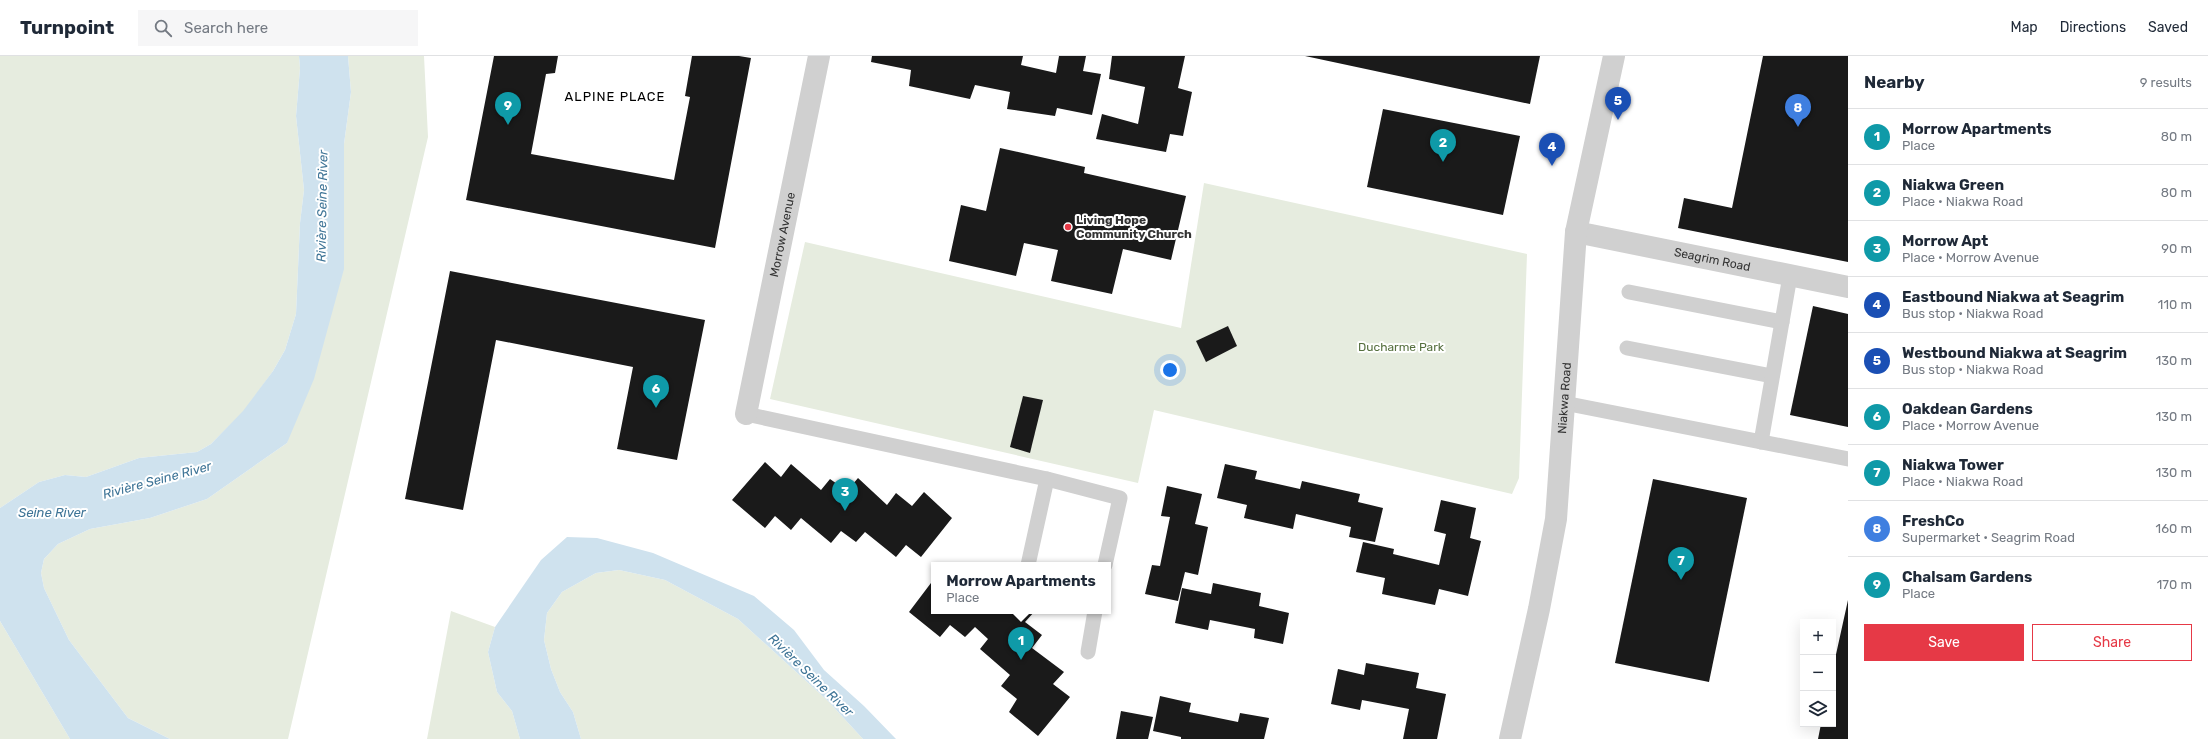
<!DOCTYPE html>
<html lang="en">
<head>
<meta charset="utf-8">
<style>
  :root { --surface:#fff; --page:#f6f6f7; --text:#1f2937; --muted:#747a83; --line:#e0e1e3; --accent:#e63946 }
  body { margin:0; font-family:Rubik,sans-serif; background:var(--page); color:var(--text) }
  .controls { position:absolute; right:12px; bottom:12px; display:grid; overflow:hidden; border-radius:0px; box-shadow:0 4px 16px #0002 }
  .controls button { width:36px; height:36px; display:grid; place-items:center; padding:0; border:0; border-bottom:1px solid var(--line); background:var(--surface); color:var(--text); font:20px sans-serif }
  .you { position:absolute; left:1170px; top:314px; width:14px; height:14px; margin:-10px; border:3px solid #fff; border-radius:50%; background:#1a73e8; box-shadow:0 0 0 6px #1a73e833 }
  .badge { display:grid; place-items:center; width:26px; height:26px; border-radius:50%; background:var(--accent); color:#fff; font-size:13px; font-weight:700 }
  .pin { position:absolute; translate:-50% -33px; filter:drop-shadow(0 1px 2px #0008) }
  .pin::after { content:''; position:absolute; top:21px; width:14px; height:12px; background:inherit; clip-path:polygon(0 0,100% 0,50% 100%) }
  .popup { position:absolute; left:931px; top:506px; width:180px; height:52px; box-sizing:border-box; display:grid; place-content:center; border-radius:0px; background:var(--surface); filter:drop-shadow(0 1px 3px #0005); font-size:13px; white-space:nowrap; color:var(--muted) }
  .popup b { font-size:15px; color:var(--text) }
  .popup::after { content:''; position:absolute; left:50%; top:100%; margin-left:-8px; border:8px solid transparent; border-top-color:var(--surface) }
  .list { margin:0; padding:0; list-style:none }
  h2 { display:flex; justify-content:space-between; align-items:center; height:52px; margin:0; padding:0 16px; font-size:17px }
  h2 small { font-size:13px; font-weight:400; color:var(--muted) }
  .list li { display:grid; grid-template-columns:26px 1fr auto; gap:12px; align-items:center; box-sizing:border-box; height:56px; padding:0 16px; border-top:1px solid var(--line) }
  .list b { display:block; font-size:15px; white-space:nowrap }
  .list p { margin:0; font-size:13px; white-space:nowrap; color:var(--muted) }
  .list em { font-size:13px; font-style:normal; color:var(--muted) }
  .actions { display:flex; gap:8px; padding:12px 16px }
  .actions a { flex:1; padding:9px 0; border:1px solid var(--accent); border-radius:0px; text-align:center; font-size:14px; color:var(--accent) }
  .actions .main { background:var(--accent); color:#fff }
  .icon { flex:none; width:22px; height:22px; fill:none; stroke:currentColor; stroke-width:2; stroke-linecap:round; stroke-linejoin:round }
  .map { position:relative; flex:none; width:1848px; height:683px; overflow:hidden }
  header { display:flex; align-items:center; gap:24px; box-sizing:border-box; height:56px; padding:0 20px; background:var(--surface); border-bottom:1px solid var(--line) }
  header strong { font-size:19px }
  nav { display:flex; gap:22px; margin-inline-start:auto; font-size:14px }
  .search { width:280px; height:36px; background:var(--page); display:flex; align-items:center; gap:10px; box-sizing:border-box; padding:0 14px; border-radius:0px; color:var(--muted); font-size:15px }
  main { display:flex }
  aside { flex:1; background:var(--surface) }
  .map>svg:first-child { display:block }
  .green { fill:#e6ecdf }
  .water { fill:#cfe2ee }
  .building { fill:#1a1a1a }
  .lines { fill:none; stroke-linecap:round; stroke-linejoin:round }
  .lane { stroke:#d0d0d0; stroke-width:15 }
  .street { stroke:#d0d0d0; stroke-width:22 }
  .poi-dot { fill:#e63946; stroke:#fff; stroke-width:1.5 }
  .labels { text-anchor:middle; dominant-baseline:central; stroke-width:4; stroke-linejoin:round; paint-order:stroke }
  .poi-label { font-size:12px; font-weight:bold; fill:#333; stroke:#fff; text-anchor:start }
  .street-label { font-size:12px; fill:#333; stroke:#fff }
  .park-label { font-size:12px; fill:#56703f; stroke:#fff }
  .neighbourhood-label { font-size:13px; letter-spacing:1px; fill:#000; stroke:#fff }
  .water-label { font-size:13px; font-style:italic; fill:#3f7597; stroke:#fff }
</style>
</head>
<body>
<header>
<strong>Turnpoint</strong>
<div class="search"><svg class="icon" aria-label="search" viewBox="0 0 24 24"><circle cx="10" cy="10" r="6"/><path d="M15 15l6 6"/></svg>Search here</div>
<nav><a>Map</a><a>Directions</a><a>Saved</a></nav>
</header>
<main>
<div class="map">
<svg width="1848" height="683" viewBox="0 0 1848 683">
  <rect width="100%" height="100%" fill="#fff"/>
  <g class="green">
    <polygon points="0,0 299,0 300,12 296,60 304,134 300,167 296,258 285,294 273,315 244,355 211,388 197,396 139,402 86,421 65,419 39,426 0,452"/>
    <polygon points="348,0 424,0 428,81 288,683 170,683 128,662 69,584 44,532 41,517 44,503 58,488 90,473 150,462 207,443 287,387 344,88 351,36"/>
    <polygon points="1204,127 1527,198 1519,422 1512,438 1154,354 1138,427 770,343 805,186 1181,272"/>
    <polygon points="619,514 665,524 738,563 828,645 863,683 581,683 573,656 560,636 551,613 544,584 547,557 562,536 596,517"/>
    <polygon points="451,555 495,571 488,596 497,636 512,655 520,683 427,683"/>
    <polygon points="0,565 70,683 0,683"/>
  </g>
  <g class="water">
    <polygon points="299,0 348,0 351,36 344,88 344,213 314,323 287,387 207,443 150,462 90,473 58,488 44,503 41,517 44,532 69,584 128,662 170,683 70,683 0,565 0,452 39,426 65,419 86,421 139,402 197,396 211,388 243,355 273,315 285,294 296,258 300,167 304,134 296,60 300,12"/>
    <polygon points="567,481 597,482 653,497 754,540 794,574 824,614 864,650 896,683 863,683 828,645 738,563 665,524 619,514 596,517 562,536 547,557 544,584 551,613 560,636 573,656 581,683 520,683 512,655 497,636 488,596 495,571 541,504"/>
  </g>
  <g class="building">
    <polygon points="494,0 558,0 555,17 546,18 531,98 674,124 690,41 685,40 692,0 739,0 751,2 715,192 466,144"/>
    <polygon points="872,0 1023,0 1021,9 1056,17 1059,0 1086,0 1083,15 1101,18 1092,59 1057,52 1055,60 1007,53 1010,36 975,29 970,43 909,30 911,14 871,6"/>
    <polygon points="1112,0 1185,0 1178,32 1192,36 1183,80 1170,78 1166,96 1096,83 1102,58 1138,68 1145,31 1109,23"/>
    <polygon points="1305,0 1540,0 1530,48"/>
    <polygon points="1763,0 1848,0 1848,206 1678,172 1684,142 1732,152"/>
    <polygon points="1383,53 1520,80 1503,159 1367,131"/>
    <polygon points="1000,92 1085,111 1084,117 1186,140 1171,204 1123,193 1112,238 1051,225 1058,194 1024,187 1016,220 949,205 961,149 986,155"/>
    <polygon points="450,215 705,264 677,404 617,393 633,311 496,284 463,454 405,443"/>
    <polygon points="1813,250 1848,258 1848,371 1790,359"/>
    <polygon points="1228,270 1237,290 1206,306 1196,285"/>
    <polygon points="1023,340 1043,344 1030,397 1010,391"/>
    <polygon points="765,406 781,421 791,408 821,434 830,423 847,435 858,422 887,449 896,437 912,450 924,436 952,462 921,501 906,489 896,501 865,476 856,486 841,475 831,487 801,462 791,474 775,460 765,472 732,444"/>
    <polygon points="1225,408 1257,415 1255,423 1300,433 1302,425 1360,438 1358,446 1383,452 1375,486 1349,481 1351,471 1296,458 1293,473 1244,462 1247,449 1217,442"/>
    <polygon points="1653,423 1747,442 1709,626 1615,607"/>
    <polygon points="1167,430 1202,438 1195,468 1208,471 1198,519 1185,516 1178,545 1145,538 1152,509 1160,510 1170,461 1161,460"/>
    <polygon points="1441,444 1476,452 1470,482 1481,485 1468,540 1439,533 1435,549 1382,538 1385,522 1356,516 1363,486 1394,493 1393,498 1439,509 1446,478 1434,475"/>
    <polygon points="934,523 934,555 1035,555 1025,566 1042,579 1032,592 1064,616 1053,628 1070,641 1038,680 1009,656 1017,643 1001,630 1010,619 980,593 988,583 975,571 965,581 950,569 940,581 909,556"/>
    <polygon points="1213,527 1261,537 1259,550 1289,557 1283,588 1254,582 1255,573 1210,564 1208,574 1175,567 1182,532 1211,538"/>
    <polygon points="1848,544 1848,683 1818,683 1821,668 1833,668 1833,612"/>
    <polygon points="1366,607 1419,617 1416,632 1446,638 1437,683 1403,683 1409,653 1362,644 1360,654 1331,648 1338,613 1364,619"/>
    <polygon points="1160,640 1191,647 1189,656 1238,666 1240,657 1269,662 1264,683 1181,683 1181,681 1153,675"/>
    <polygon points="1121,655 1153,661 1148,683 1116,683"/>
  </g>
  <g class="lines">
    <g class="lane">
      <polyline points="1629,236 1782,266"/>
      <polyline points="1627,292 1772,320"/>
      <polyline points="1564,347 1848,403"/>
      <polyline points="746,358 1047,423 1120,442 1105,509"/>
      <polyline points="1761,386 1790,220"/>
      <polyline points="1028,509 1047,423"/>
      <polyline points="1088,596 1095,555"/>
    </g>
    <g class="street">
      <path id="s1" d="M1576 176 1848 231"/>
      <path id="s2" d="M746 358 819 0"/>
      <path id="s3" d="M1510 683 1539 553 1556 463 1576 176 1614 0"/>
    </g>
  </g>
  <circle class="poi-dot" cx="1068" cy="171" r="4"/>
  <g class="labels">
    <g class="poi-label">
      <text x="1076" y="164">Living Hope<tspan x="1076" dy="14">Community Church</tspan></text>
    </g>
    <g class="street-label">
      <text stroke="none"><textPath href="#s2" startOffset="183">Morrow Avenue</textPath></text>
      <text stroke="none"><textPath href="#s1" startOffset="139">Seagrim Road</textPath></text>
      <text stroke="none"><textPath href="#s3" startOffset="346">Niakwa Road</textPath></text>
    </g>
    <g class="park-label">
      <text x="1401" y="291">Ducharme Park</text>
    </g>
    <g class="neighbourhood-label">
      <text x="615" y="40">ALPINE PLACE</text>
    </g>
    <g class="water-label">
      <text transform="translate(322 150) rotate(-89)">Rivière Seine River</text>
      <text transform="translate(157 424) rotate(-15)">Rivière Seine River</text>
      <text x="52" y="456">Seine River</text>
      <text transform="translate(811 619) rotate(44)">Rivière Seine River</text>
    </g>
  </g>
</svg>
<div class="controls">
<button>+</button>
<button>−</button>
<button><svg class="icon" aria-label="layers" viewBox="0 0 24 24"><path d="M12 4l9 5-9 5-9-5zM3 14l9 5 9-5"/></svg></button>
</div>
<div class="you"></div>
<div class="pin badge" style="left:1021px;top:604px;background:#0f9aa8">1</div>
<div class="popup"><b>Morrow Apartments</b>Place</div>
<div class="pin badge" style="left:1443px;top:106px;background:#0f9aa8">2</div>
<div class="pin badge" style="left:845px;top:455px;background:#0f9aa8">3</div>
<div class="pin badge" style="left:1552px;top:110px;background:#1a4fb4">4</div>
<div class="pin badge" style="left:1618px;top:64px;background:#1a4fb4">5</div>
<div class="pin badge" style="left:656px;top:352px;background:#0f9aa8">6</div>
<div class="pin badge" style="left:1681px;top:524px;background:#0f9aa8">7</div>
<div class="pin badge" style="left:1798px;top:71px;background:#3f7fe0">8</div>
<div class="pin badge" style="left:508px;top:69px;background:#0f9aa8">9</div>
</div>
<aside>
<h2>Nearby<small>9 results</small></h2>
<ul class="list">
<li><span class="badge" style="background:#0f9aa8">1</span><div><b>Morrow Apartments</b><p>Place</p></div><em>80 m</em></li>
<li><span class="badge" style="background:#0f9aa8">2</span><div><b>Niakwa Green</b><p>Place · Niakwa Road</p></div><em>80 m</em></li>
<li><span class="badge" style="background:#0f9aa8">3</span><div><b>Morrow Apt</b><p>Place · Morrow Avenue</p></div><em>90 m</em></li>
<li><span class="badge" style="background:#1a4fb4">4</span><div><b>Eastbound Niakwa at Seagrim</b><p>Bus stop · Niakwa Road</p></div><em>110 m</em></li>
<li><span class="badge" style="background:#1a4fb4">5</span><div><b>Westbound Niakwa at Seagrim</b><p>Bus stop · Niakwa Road</p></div><em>130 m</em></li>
<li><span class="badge" style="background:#0f9aa8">6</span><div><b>Oakdean Gardens</b><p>Place · Morrow Avenue</p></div><em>130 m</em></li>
<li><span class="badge" style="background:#0f9aa8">7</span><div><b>Niakwa Tower</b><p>Place · Niakwa Road</p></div><em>130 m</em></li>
<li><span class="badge" style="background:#3f7fe0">8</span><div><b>FreshCo</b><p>Supermarket · Seagrim Road</p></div><em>160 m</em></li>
<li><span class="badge" style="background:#0f9aa8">9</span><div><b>Chalsam Gardens</b><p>Place</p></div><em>170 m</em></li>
</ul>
<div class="actions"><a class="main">Save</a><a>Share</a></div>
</aside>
</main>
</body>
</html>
